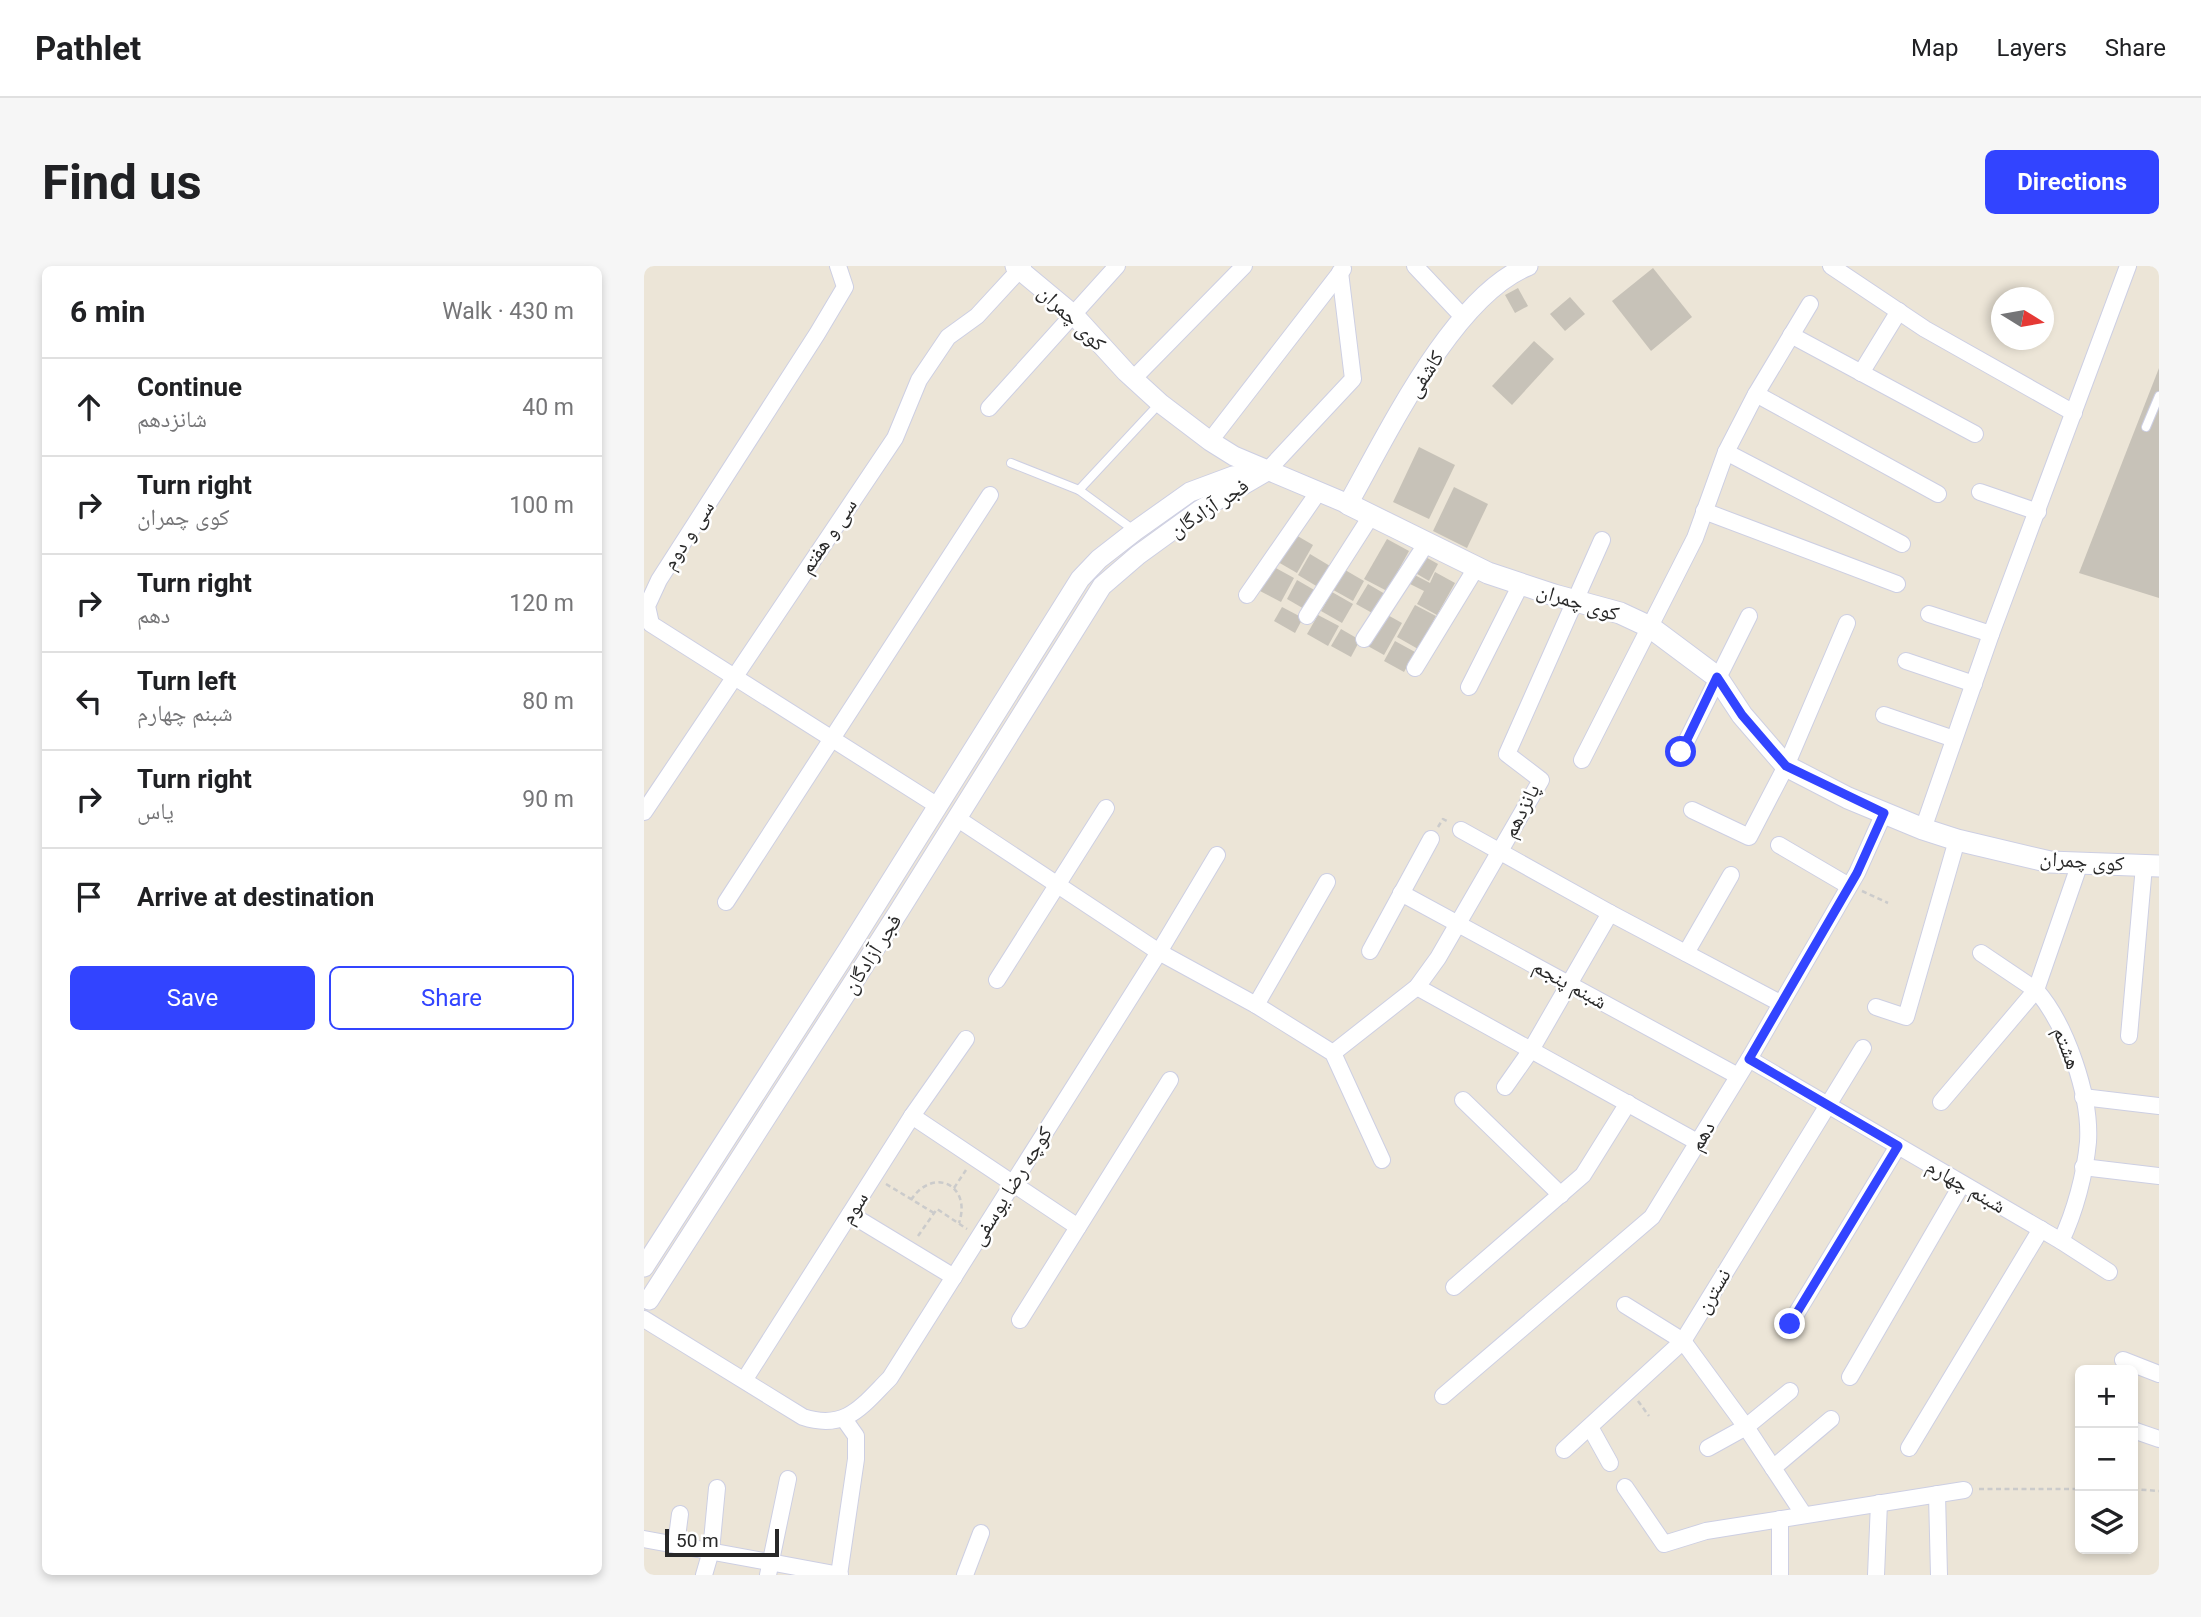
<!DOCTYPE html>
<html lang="en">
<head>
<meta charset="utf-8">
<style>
  :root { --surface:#fff; --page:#f6f6f6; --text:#202124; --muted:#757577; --line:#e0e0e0; --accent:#3244ff }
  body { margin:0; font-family:Roboto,"Noto Naskh Arabic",sans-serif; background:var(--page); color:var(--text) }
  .controls { position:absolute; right:21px; bottom:21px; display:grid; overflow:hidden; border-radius:10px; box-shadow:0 4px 10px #0003 }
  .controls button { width:63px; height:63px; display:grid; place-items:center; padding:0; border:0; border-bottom:2px solid var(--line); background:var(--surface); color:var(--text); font:35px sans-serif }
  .compass { position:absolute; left:1347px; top:21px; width:63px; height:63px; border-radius:50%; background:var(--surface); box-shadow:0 4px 10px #0003; rotate:101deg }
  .scale { position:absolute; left:21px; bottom:18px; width:114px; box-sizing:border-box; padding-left:7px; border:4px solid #282828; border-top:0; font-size:19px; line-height:24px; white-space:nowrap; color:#282828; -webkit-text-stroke:5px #fff; paint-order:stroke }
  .stop { position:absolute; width:21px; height:21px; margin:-16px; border:5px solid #3244ff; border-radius:50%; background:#fff }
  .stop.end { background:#3244ff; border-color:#fff; box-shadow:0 2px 7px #0008 }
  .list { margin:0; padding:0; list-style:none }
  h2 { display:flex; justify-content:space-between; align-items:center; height:91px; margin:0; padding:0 28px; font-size:30px }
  h2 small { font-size:23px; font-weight:400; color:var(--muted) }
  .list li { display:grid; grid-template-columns:46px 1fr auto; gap:21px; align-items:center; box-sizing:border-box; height:98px; padding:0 28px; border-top:2px solid var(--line) }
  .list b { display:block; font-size:26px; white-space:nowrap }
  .list p { margin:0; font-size:23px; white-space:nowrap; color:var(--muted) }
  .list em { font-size:23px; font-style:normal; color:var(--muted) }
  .actions { display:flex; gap:14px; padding:21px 28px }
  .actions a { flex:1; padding:16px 0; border:2px solid var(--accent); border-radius:10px; text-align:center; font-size:24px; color:var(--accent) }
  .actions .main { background:var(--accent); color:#fff }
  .icon { flex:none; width:38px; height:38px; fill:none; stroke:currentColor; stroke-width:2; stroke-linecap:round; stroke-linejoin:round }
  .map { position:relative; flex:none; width:1515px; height:1309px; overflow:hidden; border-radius:10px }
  header { display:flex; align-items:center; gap:42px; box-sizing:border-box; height:98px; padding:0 35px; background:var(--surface); border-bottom:2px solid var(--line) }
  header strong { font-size:33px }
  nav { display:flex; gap:38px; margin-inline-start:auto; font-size:24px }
  .intro { display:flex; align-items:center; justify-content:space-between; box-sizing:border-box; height:168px; padding:0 42px }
  h1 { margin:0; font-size:49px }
  .button { padding:18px 32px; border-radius:10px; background:var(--accent); color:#fff; font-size:24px; font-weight:700 }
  main { display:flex; gap:42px; padding:0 42px }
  aside { flex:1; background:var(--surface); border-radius:10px; box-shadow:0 4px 10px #0003 }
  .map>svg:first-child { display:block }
  .building { fill:#c7c2b8 }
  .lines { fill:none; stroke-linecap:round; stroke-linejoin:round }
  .service-casing { stroke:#cdcfe3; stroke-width:10 }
  .minor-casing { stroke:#cdcfe3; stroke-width:18 }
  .tertiary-casing { stroke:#cdcfe3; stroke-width:21 }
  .secondary-casing { stroke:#cdcfe3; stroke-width:23 }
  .path { stroke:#cbcbcb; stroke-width:2.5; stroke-dasharray:5 3.5; stroke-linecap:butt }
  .service { stroke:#fff; stroke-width:8 }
  .minor { stroke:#fff; stroke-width:16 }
  .tertiary { stroke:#fff; stroke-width:19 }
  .secondary { stroke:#fff; stroke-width:21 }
  .route { stroke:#3244ff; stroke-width:9 }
  .labels { text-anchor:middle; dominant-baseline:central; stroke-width:5; stroke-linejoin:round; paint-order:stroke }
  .street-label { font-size:21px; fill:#282828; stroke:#fff }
</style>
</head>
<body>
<header>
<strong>Pathlet</strong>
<nav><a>Map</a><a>Layers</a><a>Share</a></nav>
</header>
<div class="intro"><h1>Find us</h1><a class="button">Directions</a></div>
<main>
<aside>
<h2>6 min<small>Walk · 430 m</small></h2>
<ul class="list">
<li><svg class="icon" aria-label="ahead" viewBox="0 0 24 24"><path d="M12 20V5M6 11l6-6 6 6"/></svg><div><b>Continue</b><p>شانزدهم</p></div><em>40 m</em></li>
<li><svg class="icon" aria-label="right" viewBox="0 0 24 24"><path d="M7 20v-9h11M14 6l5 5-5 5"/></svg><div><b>Turn right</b><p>کوی چمران</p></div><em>100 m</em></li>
<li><svg class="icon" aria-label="right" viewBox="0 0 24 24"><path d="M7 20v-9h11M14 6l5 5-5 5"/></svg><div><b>Turn right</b><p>دهم</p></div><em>120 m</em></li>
<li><svg class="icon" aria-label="left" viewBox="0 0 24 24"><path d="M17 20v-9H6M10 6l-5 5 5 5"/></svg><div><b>Turn left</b><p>شبنم چهارم</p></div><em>80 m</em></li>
<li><svg class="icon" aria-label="right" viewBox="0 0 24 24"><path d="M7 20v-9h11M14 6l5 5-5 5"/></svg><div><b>Turn right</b><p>یاس</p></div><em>90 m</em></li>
<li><svg class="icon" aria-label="arrive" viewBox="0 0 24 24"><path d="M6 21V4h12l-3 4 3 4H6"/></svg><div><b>Arrive at destination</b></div></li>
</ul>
<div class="actions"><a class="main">Save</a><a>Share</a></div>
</aside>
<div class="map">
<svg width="1515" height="1309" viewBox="0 0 1515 1309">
  <rect width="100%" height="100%" fill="#ece5d7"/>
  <g class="building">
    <polygon points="1009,2 1048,51 1007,85 968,35"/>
    <polygon points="874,22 884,40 871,47 861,29"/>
    <polygon points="926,31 941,48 921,65 906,48"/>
    <polygon points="890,75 910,93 868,139 848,120"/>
    <polygon points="1515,102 1515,332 1435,307"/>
    <polygon points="775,181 811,199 785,253 749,236"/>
    <polygon points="810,221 844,238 823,282 789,265"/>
    <polygon points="650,268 669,279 653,307 634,296"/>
    <polygon points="743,273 765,285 743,325 720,313"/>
    <polygon points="666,288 686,300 674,321 654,309"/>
    <polygon points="778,289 794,298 785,315 768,305"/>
    <polygon points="630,301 650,312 637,336 616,325"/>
    <polygon points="696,301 720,315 709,335 684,321"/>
    <polygon points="791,306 811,317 793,349 773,338 780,325 762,316 767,307 786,317"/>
    <polygon points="653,314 672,325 662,344 643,333"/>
    <polygon points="724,318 741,328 730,348 712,338"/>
    <polygon points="688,326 709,338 698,357 677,345"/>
    <polygon points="771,339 792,350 774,383 753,371"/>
    <polygon points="638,341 659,352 651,367 630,355"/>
    <polygon points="740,347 758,357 740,389 722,379"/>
    <polygon points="674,349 695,360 684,380 663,368"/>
    <polygon points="697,363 716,374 707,391 687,380"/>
    <polygon points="751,375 771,386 760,406 740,395"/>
  </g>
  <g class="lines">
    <g class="service-casing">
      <g id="service">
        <polyline points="1502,161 1515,130"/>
        <polyline points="367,197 435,224 516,137"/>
        <polyline points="435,224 491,265"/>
      </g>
    </g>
    <g class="minor-casing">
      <g id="minor">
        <polyline points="194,0 201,21 173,68 15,314 3,340 7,358 294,540"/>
        <polyline points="771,0 820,52"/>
        <polyline points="1187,0 1281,63 1430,147"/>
        <polyline points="1147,69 1331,168"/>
        <polyline points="1217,107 1255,45"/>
        <polyline points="489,113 600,0"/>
        <polyline points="1112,128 1294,228"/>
        <polyline points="345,142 473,0"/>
        <polyline points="566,175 699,3"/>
        <polyline points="1082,186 1258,278"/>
        <polyline points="623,205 709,113 696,6"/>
        <polyline points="1336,226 1394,246"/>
        <polyline points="1060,245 1253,318"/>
        <polyline points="603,329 675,225"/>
        <polyline points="1285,348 1347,368"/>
        <polyline points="663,350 727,250"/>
        <polyline points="720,373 782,278"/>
        <polyline points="1262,395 1330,418"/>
        <polyline points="771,402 832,302"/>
        <polyline points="825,421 877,318"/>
        <polyline points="1240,449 1310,473"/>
        <polyline points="1037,486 1105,350"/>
        <polyline points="938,494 1051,272 1082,186 1112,128 1166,38"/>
        <polyline points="1048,544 1105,571 1142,500 1203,357"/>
        <polyline points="0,546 251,172 275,114 304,71 333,50 379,0"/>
        <polyline points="1279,563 1347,368 1484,0"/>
        <polyline points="817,564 966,647 1136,737"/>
        <polyline points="1135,579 1205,620"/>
        <polyline points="573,589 515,686 612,739 689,787 738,894"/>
        <polyline points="757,627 1094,810"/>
        <polyline points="82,636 346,229"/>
        <polyline points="726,685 787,573"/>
        <polyline points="1042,687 1087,609"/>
        <polyline points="353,714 462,542"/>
        <polyline points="773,721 1055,877"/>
        <polyline points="612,739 683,616"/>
        <polyline points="1232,741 1262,751 1313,574"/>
        <polyline points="1485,770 1500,600"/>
        <polyline points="689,787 773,721 794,692 897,514 863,488 958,274"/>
        <polyline points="1105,793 1417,975 1465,1006"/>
        <polyline points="861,821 887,784 966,647"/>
        <polyline points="1439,831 1515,840"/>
        <polyline points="819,834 917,929"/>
        <polyline points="1297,836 1392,724 1337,687"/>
        <polyline points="268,850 434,961"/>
        <polyline points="1439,901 1515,910"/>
        <polyline points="206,948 310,1011"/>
        <path d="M1417 975C1431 946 1441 908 1444 876 1447 830 1422 758 1392 724L1436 597"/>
        <polyline points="810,1021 939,909 984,837"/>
        <polyline points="981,1039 1039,1075 1102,1161 1160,1249"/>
        <path d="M0 1053 159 1151C202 1165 218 1140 246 1112L515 686 314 553"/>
        <polyline points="376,1054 526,814"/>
        <polyline points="1146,1058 1254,880"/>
        <polyline points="1479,1094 1515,1108"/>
        <polyline points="1206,1111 1318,918"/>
        <polyline points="101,1113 268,850 322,773"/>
        <polyline points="799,1130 1008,951 1105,793 1213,607 1240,547"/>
        <polyline points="946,1161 966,1197"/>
        <polyline points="1489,1164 1515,1173"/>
        <polyline points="1064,1182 1102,1161 1146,1125"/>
        <polyline points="1265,1182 1397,963"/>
        <polyline points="920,1184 1039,1075 1219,782"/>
        <polyline points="1129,1202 1187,1153"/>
        <polyline points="981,1221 1020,1278 1062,1265 1320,1224"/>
        <polyline points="1293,1228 1295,1309"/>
        <polyline points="0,1273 196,1309"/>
        <polyline points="32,1279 36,1248"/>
        <polyline points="60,1309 67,1285 73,1222"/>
        <polyline points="124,1309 144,1213"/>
        <polyline points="195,1309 212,1193 212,1170 200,1153"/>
        <polyline points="321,1309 337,1267"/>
        <polyline points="1136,1309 1136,1253"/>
        <polyline points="1232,1309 1235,1237"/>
      </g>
    </g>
    <g class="tertiary-casing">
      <g id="tertiary">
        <path d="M371 0 430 49 482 106 516 137 566 175 590 190 704 238C743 169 809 30 884 0"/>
        <polyline points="0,1001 203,685 436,313 455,293 491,265 546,226 589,210 612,207"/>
        <polyline points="5,1034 255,645 458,320 494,289 556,244 623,205"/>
      </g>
    </g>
    <g class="secondary-casing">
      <polyline id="secondary" points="704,238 844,307 910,329 976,347 1006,361 1073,411 1098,449 1142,500 1204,532 1279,563 1313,574 1406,596 1515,600"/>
    </g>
    <g class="path">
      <polyline points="794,561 799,553 803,555"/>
      <polyline points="1218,625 1244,637"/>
      <polyline points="242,918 290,947"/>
      <polyline points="310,922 322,904"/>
      <path d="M267 934C289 900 328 919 315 957"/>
      <polyline points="274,970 293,943 323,963"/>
      <polyline points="994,1135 1005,1150"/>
      <polyline points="1335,1223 1436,1223"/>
      <polyline points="1489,1223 1515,1225"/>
    </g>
    <use href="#service" class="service"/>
    <use href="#minor" class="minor"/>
    <use href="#tertiary" class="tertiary"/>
    <use href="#secondary" class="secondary"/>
  </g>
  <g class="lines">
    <polyline class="route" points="1037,486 1073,411 1098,449 1142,500 1240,547 1213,607 1105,793 1254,880 1146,1058"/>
  </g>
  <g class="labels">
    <g class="street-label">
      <text transform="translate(428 52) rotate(44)">کوی چمران</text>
      <text transform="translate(781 108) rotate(-57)">کاشفی</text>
      <text transform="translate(565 242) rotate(-33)">فجر آزادگان</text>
      <text transform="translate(44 269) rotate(-57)">سی و دوم</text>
      <text transform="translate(184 270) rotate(-56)">سی و هفتم</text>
      <text transform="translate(934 336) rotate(17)">کوی چمران</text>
      <text transform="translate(877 545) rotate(-63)">پانزدهم</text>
      <text transform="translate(1438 595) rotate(4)">کوی چمران</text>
      <text transform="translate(228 688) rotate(-57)">فجر آزادگان</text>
      <text transform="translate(926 718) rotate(29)">شبنم پنجم</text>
      <text transform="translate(1423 782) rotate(70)">هشتم</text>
      <text transform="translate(1058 870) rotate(-59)">دهم</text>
      <text transform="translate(367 920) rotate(-58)">کوچه رضا یوسفی</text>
      <text transform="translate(1322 920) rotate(30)">شبنم چهارم</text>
      <text transform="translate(210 942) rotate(-58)">سوم</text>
      <text transform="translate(1069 1025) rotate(-59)">نسترن</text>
    </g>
  </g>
</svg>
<div class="controls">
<button>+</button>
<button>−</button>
<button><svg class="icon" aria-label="layers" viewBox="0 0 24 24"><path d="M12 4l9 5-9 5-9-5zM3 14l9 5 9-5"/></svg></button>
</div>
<svg class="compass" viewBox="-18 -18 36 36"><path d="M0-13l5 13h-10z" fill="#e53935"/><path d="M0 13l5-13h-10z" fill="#757577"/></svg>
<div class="scale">50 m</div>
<div class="stop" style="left:1037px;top:486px"></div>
<div class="stop end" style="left:1146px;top:1058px"></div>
</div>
</main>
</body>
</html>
